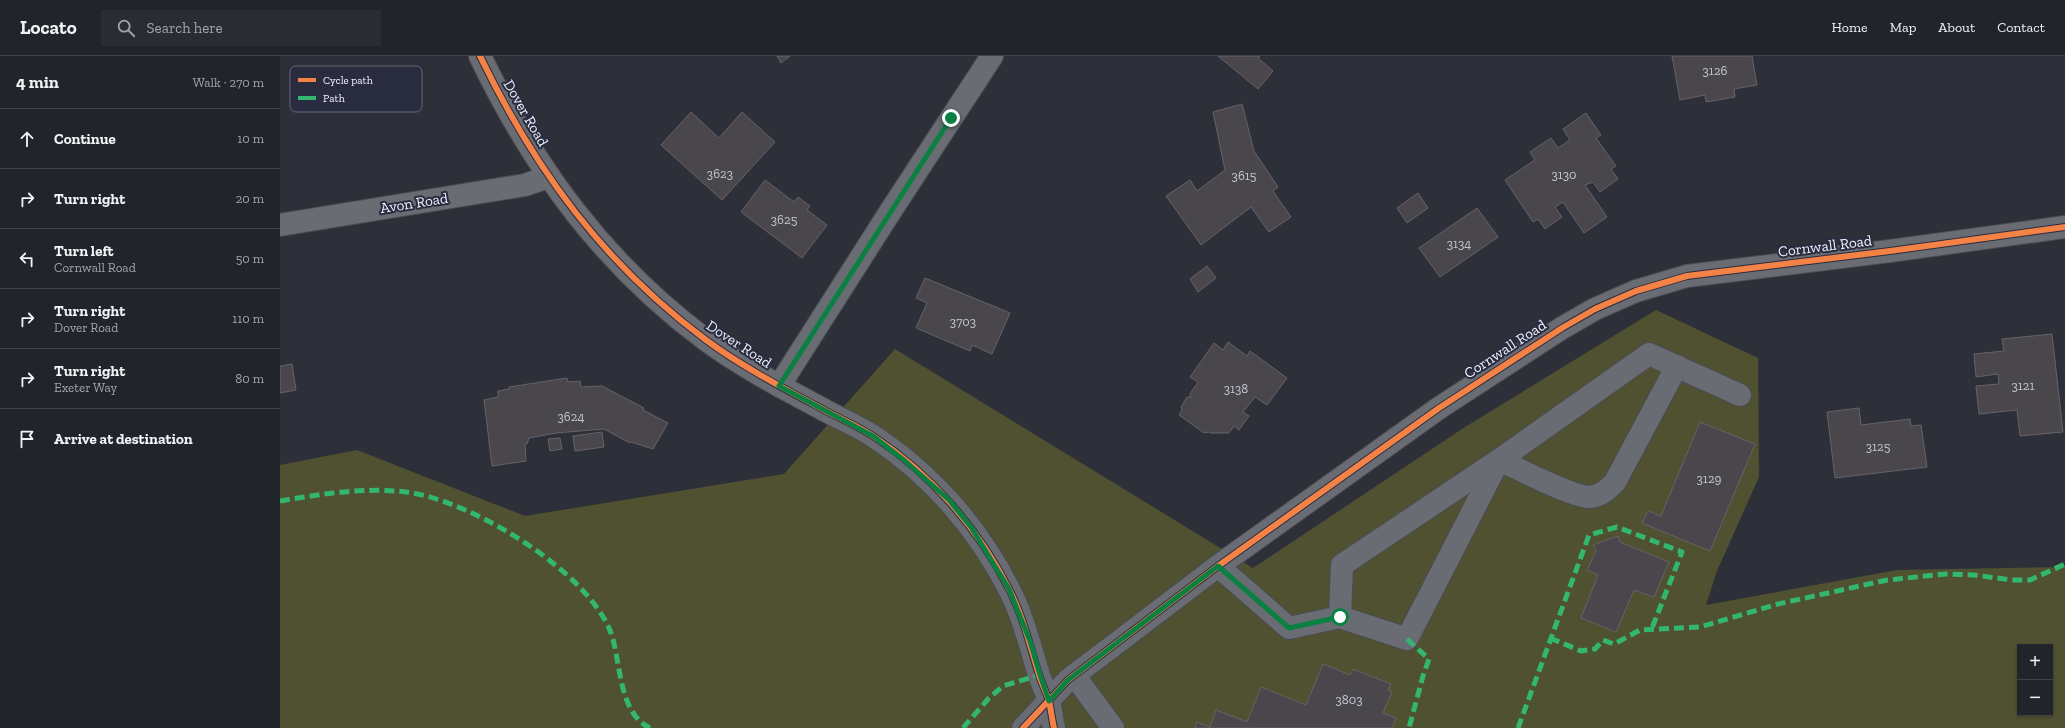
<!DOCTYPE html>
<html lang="en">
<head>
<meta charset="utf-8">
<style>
  :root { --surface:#22242b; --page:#2a2c33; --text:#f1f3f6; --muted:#a2a4a9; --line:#3f4147 }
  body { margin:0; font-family:"Zilla Slab",serif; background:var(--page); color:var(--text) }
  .controls { position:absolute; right:12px; bottom:12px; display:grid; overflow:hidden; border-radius:0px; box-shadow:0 1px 3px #0004 }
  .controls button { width:36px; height:36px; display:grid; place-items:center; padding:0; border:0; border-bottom:1px solid var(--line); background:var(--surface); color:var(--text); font:20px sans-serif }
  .stop { position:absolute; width:12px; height:12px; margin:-9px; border:3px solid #0b8043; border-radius:50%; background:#fff }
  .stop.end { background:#0b8043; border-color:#fff; box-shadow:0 1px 4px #0008 }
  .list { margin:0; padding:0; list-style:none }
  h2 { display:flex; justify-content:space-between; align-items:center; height:52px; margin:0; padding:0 16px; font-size:17px }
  h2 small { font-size:13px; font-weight:400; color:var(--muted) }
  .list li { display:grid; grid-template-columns:26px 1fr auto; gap:12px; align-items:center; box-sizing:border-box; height:60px; padding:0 16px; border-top:1px solid var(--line) }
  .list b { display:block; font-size:15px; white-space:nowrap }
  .list p { margin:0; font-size:13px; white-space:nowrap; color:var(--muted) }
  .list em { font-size:13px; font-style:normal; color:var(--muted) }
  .icon { flex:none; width:22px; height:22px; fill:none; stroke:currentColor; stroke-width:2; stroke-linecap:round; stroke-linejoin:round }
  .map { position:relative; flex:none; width:1785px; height:672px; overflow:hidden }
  header { display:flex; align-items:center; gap:24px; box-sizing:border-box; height:56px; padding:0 20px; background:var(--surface); border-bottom:1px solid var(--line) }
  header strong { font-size:19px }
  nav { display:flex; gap:22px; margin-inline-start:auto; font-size:14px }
  .search { width:280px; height:36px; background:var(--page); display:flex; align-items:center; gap:10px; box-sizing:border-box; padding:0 14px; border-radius:0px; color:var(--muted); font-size:15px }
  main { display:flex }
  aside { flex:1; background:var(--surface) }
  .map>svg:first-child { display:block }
  .green { fill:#4f5130; fill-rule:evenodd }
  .building { fill:#4a474c; stroke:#666268 }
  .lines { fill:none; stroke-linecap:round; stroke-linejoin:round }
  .minor-casing { stroke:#4b4c54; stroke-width:24 }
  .minor { stroke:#6a6c74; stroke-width:22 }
  .quiet { stroke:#33b770; stroke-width:5; stroke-dasharray:10 5; stroke-linecap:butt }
  .cycleway-casing { stroke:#292c3e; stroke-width:8 }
  .cycleway { stroke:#f48246; stroke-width:6 }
  .route { stroke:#0b8043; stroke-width:5 }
  .labels { text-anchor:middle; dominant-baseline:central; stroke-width:4; stroke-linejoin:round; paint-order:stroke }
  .number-label { font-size:13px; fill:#c5c6d1 }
  .street-label { font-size:15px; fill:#eef1fd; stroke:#292c3e }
  .key { fill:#292c3e; stroke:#646777; stroke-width:1 }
  .key-label { font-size:11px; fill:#eef1fd }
</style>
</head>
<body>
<header>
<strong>Locato</strong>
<div class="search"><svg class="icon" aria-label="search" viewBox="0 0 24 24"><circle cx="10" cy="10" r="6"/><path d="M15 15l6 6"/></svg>Search here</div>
<nav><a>Home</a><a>Map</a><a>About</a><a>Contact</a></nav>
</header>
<main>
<aside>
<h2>4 min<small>Walk · 270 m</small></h2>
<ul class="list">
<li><svg class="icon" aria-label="ahead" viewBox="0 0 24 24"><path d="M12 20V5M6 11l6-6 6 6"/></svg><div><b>Continue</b></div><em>10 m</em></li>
<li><svg class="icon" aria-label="right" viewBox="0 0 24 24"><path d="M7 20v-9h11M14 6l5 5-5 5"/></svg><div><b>Turn right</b></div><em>20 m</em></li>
<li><svg class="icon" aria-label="left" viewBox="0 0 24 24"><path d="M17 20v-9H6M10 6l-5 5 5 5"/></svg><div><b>Turn left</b><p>Cornwall Road</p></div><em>50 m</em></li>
<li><svg class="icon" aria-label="right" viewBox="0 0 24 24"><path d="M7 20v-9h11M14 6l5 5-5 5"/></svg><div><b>Turn right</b><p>Dover Road</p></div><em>110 m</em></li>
<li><svg class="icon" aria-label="right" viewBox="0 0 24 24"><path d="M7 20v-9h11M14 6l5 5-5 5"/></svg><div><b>Turn right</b><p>Exeter Way</p></div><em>80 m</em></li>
<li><svg class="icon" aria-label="arrive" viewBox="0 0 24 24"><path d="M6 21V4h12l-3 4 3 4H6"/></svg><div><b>Arrive at destination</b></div></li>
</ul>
</aside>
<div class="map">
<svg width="1785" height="672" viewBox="0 0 1785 672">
  <rect width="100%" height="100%" fill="#2e3039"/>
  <path class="green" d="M1376 254 1478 302 1479 421 1437 515 1426 549 1617 514 1785 511V672H0V409L77 394 245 460 504 418 615 293 973 512 1185 371ZM1740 591H1770V657H1740Z"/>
  <g class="building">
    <polygon points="497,0 510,0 501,7"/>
    <polygon points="938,0 980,0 978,2 993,15 978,33"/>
    <polygon points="1392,0 1472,0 1477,29 1454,33 1455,41 1426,46 1425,39 1400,44"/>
    <polygon points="962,48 974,95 998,131 993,135 1011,161 989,176 971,151 921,189 886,140 910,124 917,135 945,114 933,56"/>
    <polygon points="411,56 439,82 462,56 495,86 442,144 381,89"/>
    <polygon points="1306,57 1321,79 1316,82 1336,110 1331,113 1338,123 1320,136 1313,126 1305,129 1327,161 1304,177 1283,146 1275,151 1282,161 1265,173 1258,163 1253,166 1225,124 1255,104 1250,96 1271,82 1278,92 1290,84 1283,73"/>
    <polygon points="485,124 514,146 518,141 530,150 527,154 547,169 522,202 461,156"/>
    <polygon points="1138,137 1148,152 1127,167 1117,152"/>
    <polygon points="1197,152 1218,181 1160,221 1139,192"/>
    <polygon points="927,210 936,222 918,236 910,223"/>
    <polygon points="645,222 730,257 712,298 692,289 690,295 636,272 647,247 636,242"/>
    <polygon points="1772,278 1783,376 1740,380 1737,354 1699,358 1696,330 1719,328 1718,318 1696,321 1694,298 1724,295 1722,283"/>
    <polygon points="948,286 967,300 970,295 1007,322 987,349 975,341 963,356 969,360 959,374 954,370 949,377 932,377 929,376 924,377 899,359 902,354 901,351 907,341 911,341 910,338 918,326 910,321 934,287 943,294"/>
    <polygon points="12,308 16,334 0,337 0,310"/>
    <polygon points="287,322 288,326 300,325 301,331 322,330 364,352 363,354 388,367 373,393 351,386 350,387 324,373 276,377 249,382 247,388 245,388 246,405 212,410 204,344 218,341 218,335 229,333 229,331"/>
    <polygon points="1579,352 1581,369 1630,363 1631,370 1641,369 1647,411 1555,422 1547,356"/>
    <polygon points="1420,366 1475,388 1430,495 1362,467 1368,455 1381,460"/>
    <polygon points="322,376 324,391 295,395 293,380"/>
    <polygon points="280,382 282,393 270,395 268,383"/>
    <polygon points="1338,480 1340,486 1389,506 1374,541 1354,534 1336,576 1301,562 1318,519 1307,514 1316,495 1313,489"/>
    <polygon points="1043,608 1070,619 1073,613 1111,628 1108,634 1112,636 1103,657 1116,662 1112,672 915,672 917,666 930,671 936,654 967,666 981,631 1026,649"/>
  </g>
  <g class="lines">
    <g class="minor-casing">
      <g id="minor">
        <path d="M200 0C255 114 324 208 426 284 464 312 507 334 548 356 563 364 579 371 593 380 651 418 698 472 729 533 743 560 750 590 759 619 762 628 766 636 769 645 771 654 772 663 774 672"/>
        <polyline points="0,169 245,129 268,121"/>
        <polyline points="499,330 610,156 712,0"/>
        <path d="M938 510 1009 572 1060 561 1127 583 1219 404C1239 413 1290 440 1309 441 1320 441 1328 433 1335 426L1397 310"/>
        <polyline points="1060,561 1062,509 1219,404 1369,298 1460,339"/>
        <polyline points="794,619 833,672"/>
        <polyline points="743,672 788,624 938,510 1159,352 1282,272 1315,253 1356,235 1407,220 1610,195 1785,171"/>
      </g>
    </g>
    <use href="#minor" class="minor"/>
    <g class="quiet">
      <path d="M0 445C41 438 85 431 126 436 191 444 308 515 331 577 341 605 338 657 370 672"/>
      <polyline points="1270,582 1301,595 1315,593 1323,584 1334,588 1360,574 1420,571 1498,548 1607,524 1666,518 1694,519 1732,524 1750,524 1785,508"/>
      <polyline points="1127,583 1149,603 1143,620 1129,672"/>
      <polyline points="683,672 709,642 723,630 759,619"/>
      <polyline points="1238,672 1309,479 1337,471 1402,496 1372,572"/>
    </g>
    <g class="cycleway-casing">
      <g id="cycleway">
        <path d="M200 0C255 114 324 208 426 284 464 312 507 334 548 356 563 364 579 371 593 380 651 418 698 472 729 533 743 560 750 590 759 619 762 628 766 636 769 645 771 654 772 663 774 672"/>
        <polyline points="743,672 788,624 938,510 1159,352 1282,272 1315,253 1356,235 1407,220 1610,195 1785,171"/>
      </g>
    </g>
    <use href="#cycleway" class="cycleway"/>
  </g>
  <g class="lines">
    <polyline class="route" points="671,62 499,330 593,380 625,405 669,444 691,471 729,533 750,585 760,619 769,645 788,624 938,510 1009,572 1060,561"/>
  </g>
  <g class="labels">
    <g class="number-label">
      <text x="1435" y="14">3126</text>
      <text x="440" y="117">3623</text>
      <text x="1284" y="118">3130</text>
      <text x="964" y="119">3615</text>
      <text x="504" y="163">3625</text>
      <text x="1179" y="187">3134</text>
      <text x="683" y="265">3703</text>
      <text x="1743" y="329">3121</text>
      <text x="956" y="332">3138</text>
      <text x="291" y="360">3624</text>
      <text x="1598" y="390">3125</text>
      <text x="1429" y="422">3129</text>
      <text x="1069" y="643">3803</text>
    </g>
    <g class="street-label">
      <text transform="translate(246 57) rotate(60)">Dover Road</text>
      <text transform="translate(134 147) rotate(-9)">Avon Road</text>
      <text transform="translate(1545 190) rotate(-7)">Cornwall Road</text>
      <text transform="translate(459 288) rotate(33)">Dover Road</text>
      <text transform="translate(1225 293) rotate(-33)">Cornwall Road</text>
    </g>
  </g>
  <rect x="10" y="10" width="132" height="46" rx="6" class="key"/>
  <rect x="18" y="22" width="18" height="4" fill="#f48246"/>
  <rect x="18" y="40" width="18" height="4" fill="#33b770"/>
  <g class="key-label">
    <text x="43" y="28">Cycle path</text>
    <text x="43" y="46">Path</text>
  </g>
</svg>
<div class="controls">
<button>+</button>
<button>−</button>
</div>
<div class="stop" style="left:1060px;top:561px"></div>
<div class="stop end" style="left:671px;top:62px"></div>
</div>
</main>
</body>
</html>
